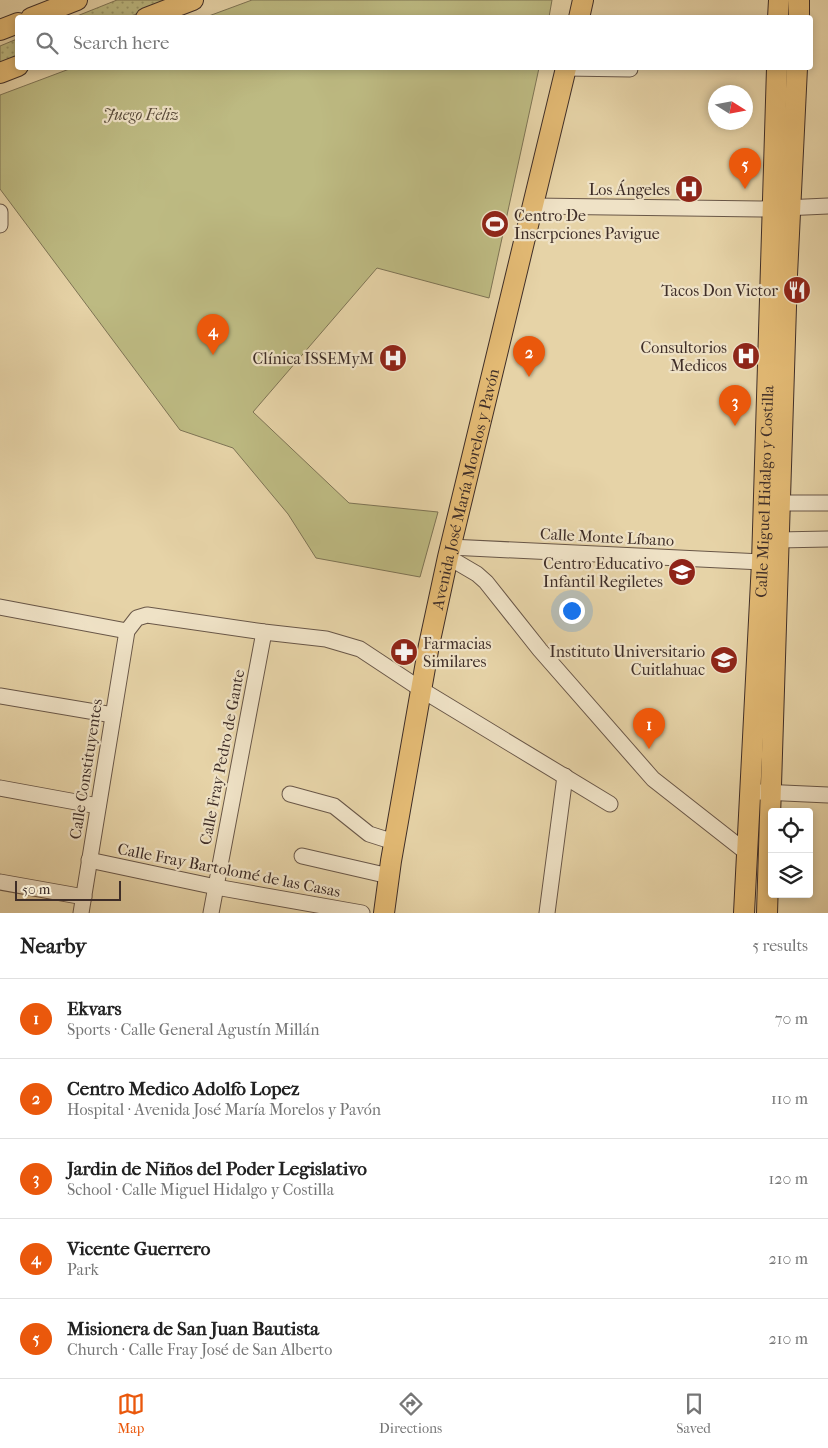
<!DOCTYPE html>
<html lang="en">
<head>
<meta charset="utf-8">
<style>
  :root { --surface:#fff; --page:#f6f6f6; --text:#222; --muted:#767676; --line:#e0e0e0; --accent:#ea580c }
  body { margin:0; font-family:"IM FELL French Canon",serif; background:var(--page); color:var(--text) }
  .controls { position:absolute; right:15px; bottom:15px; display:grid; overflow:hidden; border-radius:5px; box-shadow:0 2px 8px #0003 }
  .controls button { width:45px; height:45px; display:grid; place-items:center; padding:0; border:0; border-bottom:1px solid var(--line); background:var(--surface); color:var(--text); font:25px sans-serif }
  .compass { position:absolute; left:708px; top:85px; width:45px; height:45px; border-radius:50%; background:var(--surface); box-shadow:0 2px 8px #0003; rotate:101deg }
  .scale { position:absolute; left:15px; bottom:12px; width:106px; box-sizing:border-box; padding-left:5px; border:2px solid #3f2e28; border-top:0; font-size:14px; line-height:18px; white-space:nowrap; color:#3f2e28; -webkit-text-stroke:4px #efe2c6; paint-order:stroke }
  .you { position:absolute; left:571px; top:610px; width:18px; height:18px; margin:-12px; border:4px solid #fff; border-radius:50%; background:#1a73e8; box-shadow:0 0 0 8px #1a73e833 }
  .badge { display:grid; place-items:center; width:32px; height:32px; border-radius:50%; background:var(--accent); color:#fff; font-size:16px; font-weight:700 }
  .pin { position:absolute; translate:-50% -41px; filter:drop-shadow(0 1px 2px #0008) }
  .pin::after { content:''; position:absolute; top:26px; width:18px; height:15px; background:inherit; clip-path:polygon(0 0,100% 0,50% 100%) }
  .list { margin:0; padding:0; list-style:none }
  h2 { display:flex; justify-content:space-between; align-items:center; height:65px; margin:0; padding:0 20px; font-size:21px }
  h2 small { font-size:16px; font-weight:400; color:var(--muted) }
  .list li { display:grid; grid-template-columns:32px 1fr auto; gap:15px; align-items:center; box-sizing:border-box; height:80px; padding:0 20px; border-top:1px solid var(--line) }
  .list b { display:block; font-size:19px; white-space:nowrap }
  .list p { margin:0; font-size:16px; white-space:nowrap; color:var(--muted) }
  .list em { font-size:16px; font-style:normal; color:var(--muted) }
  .icon { flex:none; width:28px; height:28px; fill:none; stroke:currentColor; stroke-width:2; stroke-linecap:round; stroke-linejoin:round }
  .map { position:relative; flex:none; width:828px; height:913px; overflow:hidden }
  .search { position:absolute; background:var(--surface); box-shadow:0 2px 8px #0003; left:15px; right:15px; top:15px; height:55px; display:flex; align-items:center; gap:12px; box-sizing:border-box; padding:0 18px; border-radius:5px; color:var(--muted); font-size:19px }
  .sheet { height:465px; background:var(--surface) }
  nav { display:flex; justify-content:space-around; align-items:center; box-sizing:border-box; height:70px; border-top:1px solid var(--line); background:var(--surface); font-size:14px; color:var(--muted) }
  nav a { display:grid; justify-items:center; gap:2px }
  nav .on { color:var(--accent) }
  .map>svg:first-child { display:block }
  .grass { fill:url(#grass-dots); stroke:#7e7455 }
  .green { fill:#bdba82; stroke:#7e7455 }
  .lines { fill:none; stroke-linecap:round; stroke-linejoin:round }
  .minor-casing { stroke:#695748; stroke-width:17 }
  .major-casing { stroke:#3f2e28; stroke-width:22 }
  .minor { stroke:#efe2c6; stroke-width:15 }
  .major { stroke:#e3ba74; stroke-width:20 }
  .labels { text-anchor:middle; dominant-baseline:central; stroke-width:4.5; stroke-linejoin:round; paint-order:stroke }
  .park-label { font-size:16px; font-style:italic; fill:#584a3a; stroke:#efe2c6 }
  .poi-label { font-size:16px; fill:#3f2e28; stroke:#efe2c6; text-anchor:end }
  .street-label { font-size:16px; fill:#3f2e28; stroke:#efe2c6 }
</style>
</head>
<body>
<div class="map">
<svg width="828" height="913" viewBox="0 0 828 913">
  <defs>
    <pattern id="grass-dots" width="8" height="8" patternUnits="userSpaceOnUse" patternTransform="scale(1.25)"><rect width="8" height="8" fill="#bdba82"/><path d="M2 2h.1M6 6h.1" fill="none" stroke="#9b986a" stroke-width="1.8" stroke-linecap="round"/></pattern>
  </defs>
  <rect width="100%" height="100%" fill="#e6d3a7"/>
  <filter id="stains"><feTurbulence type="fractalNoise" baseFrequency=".004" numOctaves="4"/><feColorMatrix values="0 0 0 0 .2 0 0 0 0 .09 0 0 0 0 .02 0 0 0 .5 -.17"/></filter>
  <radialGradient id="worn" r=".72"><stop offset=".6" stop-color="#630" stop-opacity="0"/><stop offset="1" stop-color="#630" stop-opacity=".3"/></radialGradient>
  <g class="grass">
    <polygon points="117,0 176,0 128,17 72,18"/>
    <polygon points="17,39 17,58 0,64 0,46"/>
  </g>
  <g class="green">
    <polygon points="252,0 552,0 549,17 206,17"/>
    <polygon points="72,68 539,68 489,298 377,268 253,412 349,503 438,512 420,577 316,558 288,514 233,448 180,430 0,189 0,95"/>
  </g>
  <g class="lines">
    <g class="minor-casing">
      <g id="minor">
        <polyline points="566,68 630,69"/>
        <polyline points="533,206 761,209 828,206"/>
        <polyline points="0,212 0,225"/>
        <polyline points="779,503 828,503"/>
        <polyline points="778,540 828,539"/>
        <polyline points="450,547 762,562"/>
        <polyline points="448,557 477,574 486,582 540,650 653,779 746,852"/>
        <polyline points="0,607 127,631"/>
        <polyline points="0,696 113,715"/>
        <polyline points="0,788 98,806"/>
        <polyline points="760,792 828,795"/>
        <polyline points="290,794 334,806 369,834 394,842"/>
        <polyline points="302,856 389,876"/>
        <polyline points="89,860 216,887 362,913"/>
        <polyline points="0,882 84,897"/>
        <polyline points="81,913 127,631 137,618 147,615 264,632 326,639 360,649 422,690 610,804"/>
        <polyline points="211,913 264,632"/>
        <polyline points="547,913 565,776"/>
      </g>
    </g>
    <g class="major-casing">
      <g id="major">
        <polyline points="31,18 77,0"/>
        <polyline points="146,18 193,0"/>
        <polyline points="579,18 583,0"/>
        <polyline points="778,18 779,0"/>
        <polyline points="799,18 799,0"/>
        <polyline points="0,30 18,23"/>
        <polyline points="0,73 18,66"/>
        <path id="s1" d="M384 913 391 861 429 645 448 557 566 68"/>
        <path id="s2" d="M744 913 762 562 777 68"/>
        <polyline points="767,913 787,275 797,68"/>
      </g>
    </g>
    <use href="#minor" class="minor"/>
    <use href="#major" class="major"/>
  </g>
  <defs>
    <g id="hospital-disc" transform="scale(1.4375)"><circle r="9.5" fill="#8f2418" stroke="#efe2c6"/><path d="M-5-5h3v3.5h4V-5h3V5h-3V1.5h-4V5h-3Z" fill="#fff"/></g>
    <g id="stadium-disc" transform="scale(1.4375)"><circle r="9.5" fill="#8f2418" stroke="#efe2c6"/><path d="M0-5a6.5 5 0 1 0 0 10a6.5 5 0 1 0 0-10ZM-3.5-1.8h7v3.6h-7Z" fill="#fff"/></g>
    <g id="restaurant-disc" transform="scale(1.4375)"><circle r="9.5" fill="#8f2418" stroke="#efe2c6"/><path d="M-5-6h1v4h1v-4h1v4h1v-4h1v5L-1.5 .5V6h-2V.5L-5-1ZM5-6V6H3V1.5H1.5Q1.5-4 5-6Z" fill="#fff"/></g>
    <g id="school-disc" transform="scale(1.4375)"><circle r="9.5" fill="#8f2418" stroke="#efe2c6"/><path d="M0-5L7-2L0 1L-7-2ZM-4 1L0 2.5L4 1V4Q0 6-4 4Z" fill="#fff"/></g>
    <g id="pharmacy-disc" transform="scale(1.4375)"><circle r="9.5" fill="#8f2418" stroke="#efe2c6"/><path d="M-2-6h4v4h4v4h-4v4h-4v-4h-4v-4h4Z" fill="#fff"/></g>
    <g id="university-disc" transform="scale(1.4375)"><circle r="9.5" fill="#8f2418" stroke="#efe2c6"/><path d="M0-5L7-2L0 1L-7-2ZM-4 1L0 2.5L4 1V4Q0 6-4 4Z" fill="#fff"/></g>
  </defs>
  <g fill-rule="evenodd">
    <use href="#hospital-disc" x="689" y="189"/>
    <use href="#stadium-disc" x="495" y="224"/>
    <use href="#restaurant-disc" x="797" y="290"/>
    <use href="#hospital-disc" x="746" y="356"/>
    <use href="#hospital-disc" x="393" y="358"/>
    <use href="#school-disc" x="682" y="572"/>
    <use href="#pharmacy-disc" x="404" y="652"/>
    <use href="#university-disc" x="724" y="660"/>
  </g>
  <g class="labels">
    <g class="park-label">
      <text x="141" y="114">Juego Feliz</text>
    </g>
    <g class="poi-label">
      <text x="670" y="189">Los Ángeles</text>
      <text x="514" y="215" text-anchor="start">Centro De<tspan x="514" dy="18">Inscrpciones Pavigue</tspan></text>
      <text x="778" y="290">Tacos Don Victor</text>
      <text x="727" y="347">Consultorios<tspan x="727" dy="18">Medicos</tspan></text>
      <text x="374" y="358">Clínica ISSEMyM</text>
      <text x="663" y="563">Centro Educativo<tspan x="663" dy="18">Infantil Regiletes</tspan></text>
      <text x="423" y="643" text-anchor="start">Farmacias<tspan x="423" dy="18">Similares</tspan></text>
      <text x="705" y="651">Instituto Universitario<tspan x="705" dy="18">Cuitlahuac</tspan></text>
    </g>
    <g class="street-label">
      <text stroke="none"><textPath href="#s1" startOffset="432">Avenida José María Morelos y Pavón</textPath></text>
      <text stroke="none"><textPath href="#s2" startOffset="422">Calle Miguel Hidalgo y Costilla</textPath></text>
      <text transform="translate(607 537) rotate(3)">Calle Monte Líbano</text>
      <text transform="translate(222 757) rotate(-79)">Calle Fray Pedro de Gante</text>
      <text transform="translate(86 769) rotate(-81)">Calle Constituyentes</text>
      <text transform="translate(229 870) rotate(11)">Calle Fray Bartolomé de las Casas</text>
    </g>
  </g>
  <rect width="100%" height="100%" filter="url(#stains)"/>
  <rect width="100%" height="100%" fill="url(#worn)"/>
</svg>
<div class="controls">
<button><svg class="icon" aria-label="locate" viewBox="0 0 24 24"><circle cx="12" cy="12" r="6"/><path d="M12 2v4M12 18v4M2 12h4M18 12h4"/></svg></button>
<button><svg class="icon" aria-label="layers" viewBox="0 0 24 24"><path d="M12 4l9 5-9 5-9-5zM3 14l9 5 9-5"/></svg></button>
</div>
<svg class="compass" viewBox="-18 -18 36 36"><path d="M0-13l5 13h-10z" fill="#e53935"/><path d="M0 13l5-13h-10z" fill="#767676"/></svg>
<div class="scale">50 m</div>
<div class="you"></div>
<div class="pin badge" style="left:649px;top:749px">1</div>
<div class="pin badge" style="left:529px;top:377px">2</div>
<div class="pin badge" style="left:735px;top:426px">3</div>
<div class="pin badge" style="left:213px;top:355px">4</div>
<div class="pin badge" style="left:745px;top:189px">5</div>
<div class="search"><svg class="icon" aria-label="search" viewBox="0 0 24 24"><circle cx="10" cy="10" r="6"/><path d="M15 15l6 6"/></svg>Search here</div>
</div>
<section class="sheet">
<h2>Nearby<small>5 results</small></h2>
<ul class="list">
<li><span class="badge">1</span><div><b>Ekvars</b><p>Sports · Calle General Agustín Millán</p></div><em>70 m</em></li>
<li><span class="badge">2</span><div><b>Centro Medico Adolfo Lopez</b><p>Hospital · Avenida José María Morelos y Pavón</p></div><em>110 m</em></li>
<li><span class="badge">3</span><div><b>Jardin de Niños del Poder Legislativo</b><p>School · Calle Miguel Hidalgo y Costilla</p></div><em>120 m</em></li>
<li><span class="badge">4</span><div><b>Vicente Guerrero</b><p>Park</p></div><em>210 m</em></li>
<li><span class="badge">5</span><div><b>Misionera de San Juan Bautista</b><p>Church · Calle Fray José de San Alberto</p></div><em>210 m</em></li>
</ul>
</section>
<nav>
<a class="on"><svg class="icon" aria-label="map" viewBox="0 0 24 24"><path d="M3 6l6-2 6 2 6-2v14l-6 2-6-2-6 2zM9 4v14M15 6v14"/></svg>Map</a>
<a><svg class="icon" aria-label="directions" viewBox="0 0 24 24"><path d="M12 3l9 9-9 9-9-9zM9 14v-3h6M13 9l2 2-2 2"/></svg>Directions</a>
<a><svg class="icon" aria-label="saved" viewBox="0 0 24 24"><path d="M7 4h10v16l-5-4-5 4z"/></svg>Saved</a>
</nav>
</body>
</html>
